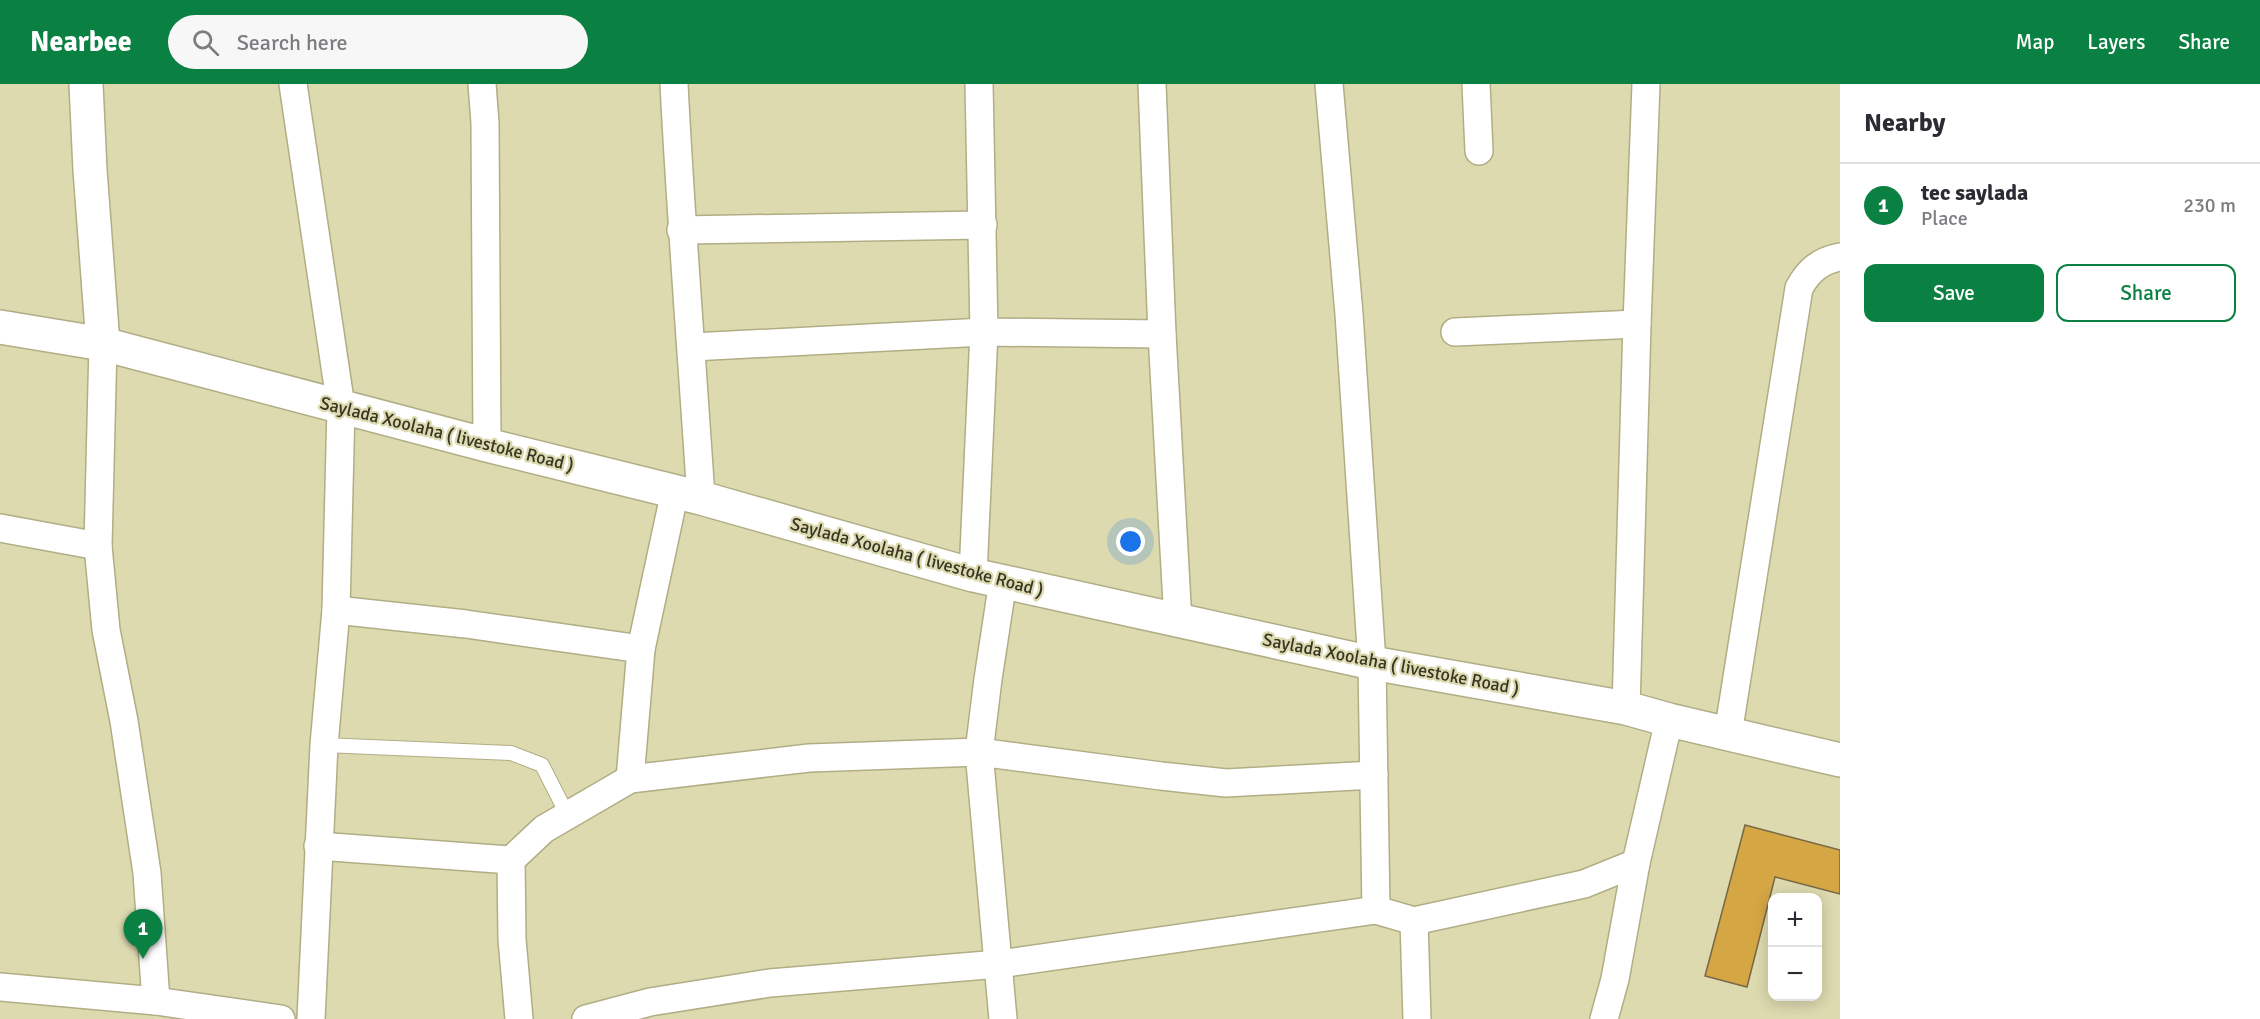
<!DOCTYPE html>
<html lang="en">
<head>
<meta charset="utf-8">
<style>
  :root { --surface:#fff; --page:#f7f7f7; --text:#2b2b33; --muted:#7c7c81; --line:#e1e1e2; --accent:#0b8043 }
  body { margin:0; font-family:Signika,sans-serif; background:var(--page); color:var(--text) }
  .controls { position:absolute; right:18px; bottom:18px; display:grid; overflow:hidden; border-radius:12px; box-shadow:0 3px 15px #0003 }
  .controls button { width:54px; height:54px; display:grid; place-items:center; padding:0; border:0; border-bottom:2px solid var(--line); background:var(--surface); color:var(--text); font:30px sans-serif }
  .you { position:absolute; left:1131px; top:458px; width:21px; height:21px; margin:-15px; border:4px solid #fff; border-radius:50%; background:#1a73e8; box-shadow:0 0 0 9px #1a73e833 }
  .badge { display:grid; place-items:center; width:39px; height:39px; border-radius:50%; background:var(--accent); color:#fff; font-size:20px; font-weight:700 }
  .pin { position:absolute; translate:-50% -50px; filter:drop-shadow(0 2px 3px #0008) }
  .pin::after { content:''; position:absolute; top:32px; width:21px; height:18px; background:inherit; clip-path:polygon(0 0,100% 0,50% 100%) }
  .list { margin:0; padding:0; list-style:none }
  h2 { display:flex; justify-content:space-between; align-items:center; height:78px; margin:0; padding:0 24px; font-size:26px }
  h2 small { font-size:20px; font-weight:400; color:var(--muted) }
  .list li { display:grid; grid-template-columns:39px 1fr auto; gap:18px; align-items:center; box-sizing:border-box; height:84px; padding:0 24px; border-top:2px solid var(--line) }
  .list b { display:block; font-size:22px; white-space:nowrap }
  .list p { margin:0; font-size:20px; white-space:nowrap; color:var(--muted) }
  .list em { font-size:20px; font-style:normal; color:var(--muted) }
  .actions { display:flex; gap:12px; padding:18px 24px }
  .actions a { flex:1; padding:14px 0; border:2px solid var(--accent); border-radius:12px; text-align:center; font-size:21px; color:var(--accent) }
  .actions .main { background:var(--accent); color:#fff }
  .icon { flex:none; width:33px; height:33px; fill:none; stroke:currentColor; stroke-width:2; stroke-linecap:round; stroke-linejoin:round }
  .map { position:relative; flex:none; width:1840px; height:935px; overflow:hidden }
  header { display:flex; align-items:center; gap:36px; box-sizing:border-box; height:84px; padding:0 30px; background:var(--accent); color:#fff }
  header strong { font-size:28px }
  nav { display:flex; gap:33px; margin-inline-start:auto; font-size:21px }
  .search { width:420px; height:54px; background:var(--page); display:flex; align-items:center; gap:15px; box-sizing:border-box; padding:0 21px; border-radius:33px; color:var(--muted); font-size:22px }
  main { display:flex }
  aside { flex:1; background:var(--surface) }
  .map>svg:first-child { display:block }
  .building { fill:#d4a644; stroke:#796745; stroke-width:1.5 }
  .lines { fill:none; stroke-linecap:round; stroke-linejoin:round }
  .service-casing { stroke:#b1ad85; stroke-width:16 }
  .minor-casing { stroke:#b1ad85; stroke-width:30 }
  .tertiary-casing { stroke:#b1ad85; stroke-width:36 }
  .service { stroke:#fff; stroke-width:14 }
  .minor { stroke:#fff; stroke-width:27 }
  .tertiary { stroke:#fff; stroke-width:33 }
  .labels { text-anchor:middle; dominant-baseline:central; stroke-width:4.5; stroke-linejoin:round; paint-order:stroke }
  .street-label { font-size:18px; fill:#373625; stroke:#dddab0 }
</style>
</head>
<body>
<header>
<strong>Nearbee</strong>
<div class="search"><svg class="icon" aria-label="search" viewBox="0 0 24 24"><circle cx="10" cy="10" r="6"/><path d="M15 15l6 6"/></svg>Search here</div>
<nav><a>Map</a><a>Layers</a><a>Share</a></nav>
</header>
<main>
<div class="map">
<svg width="1840" height="935" viewBox="0 0 1840 935">
  <rect width="100%" height="100%" fill="#dddab0"/>
  <polygon class="building" points="1745,741 1840,766 1840,810 1775,793 1747,903 1705,892"/>
  <g class="lines">
    <g class="service-casing">
      <polyline id="service" points="324,661 511,669 542,681 567,730"/>
    </g>
    <g class="minor-casing">
      <g id="minor">
        <polyline points="293,0 341,323 336,526 324,661 311,935"/>
        <polyline points="482,0 485,39 487,361"/>
        <path d="M674 0C681 138 692 276 701 414"/>
        <polyline points="1152,0 1162,250 1178,538"/>
        <polyline points="1329,0 1349,230 1372,579 1376,826"/>
        <polyline points="1476,0 1479,67"/>
        <polyline points="681,146 983,141"/>
        <polyline points="1455,248 1637,240"/>
        <polyline points="692,263 984,248 1162,250"/>
        <polyline points="0,444 98,462 106,546 124,637 147,789 156,917"/>
        <polyline points="98,462 103,260"/>
        <polyline points="973,491 984,248 979,0"/>
        <polyline points="336,526 466,540 641,565"/>
        <polyline points="1626,624 1637,240 1646,0"/>
        <path d="M1728 650 1799 204C1809 186 1820 177 1840 173"/>
        <polyline points="630,695 641,565 675,407"/>
        <polyline points="318,762 511,776"/>
        <polyline points="1414,837 1417,935"/>
        <polyline points="0,903 156,917 281,935"/>
        <polyline points="519,935 512,855 511,776 544,745 630,695 809,674 979,668 1161,692 1226,699 1374,691"/>
        <polyline points="586,935 650,918 770,899 999,880 1376,826 1414,837 1584,800 1636,779"/>
        <polyline points="1003,935 979,668 988,595 1003,497"/>
        <polyline points="1604,935 1615,895 1636,779 1669,636"/>
      </g>
    </g>
    <g class="tertiary-casing">
      <g id="tertiary">
        <polyline points="86,0 90,86 103,260"/>
        <polyline points="0,243 103,260 487,361 701,414 973,491 1372,579 1626,624 1669,636 1840,676"/>
      </g>
    </g>
    <use href="#service" class="service"/>
    <use href="#minor" class="minor"/>
    <use href="#tertiary" class="tertiary"/>
  </g>
  <g class="labels">
    <g class="street-label">
      <text transform="translate(447 350) rotate(14)">Saylada Xoolaha ( livestoke Road )</text>
      <text transform="translate(917 473) rotate(15)">Saylada Xoolaha ( livestoke Road )</text>
      <text transform="translate(1391 580) rotate(11)">Saylada Xoolaha ( livestoke Road )</text>
    </g>
  </g>
</svg>
<div class="controls">
<button>+</button>
<button>−</button>
</div>
<div class="you"></div>
<div class="pin badge" style="left:143px;top:875px">1</div>
</div>
<aside>
<h2>Nearby<small></small></h2>
<ul class="list">
<li><span class="badge">1</span><div><b>tec saylada</b><p>Place</p></div><em>230 m</em></li>
</ul>
<div class="actions"><a class="main">Save</a><a>Share</a></div>
</aside>
</main>
</body>
</html>
